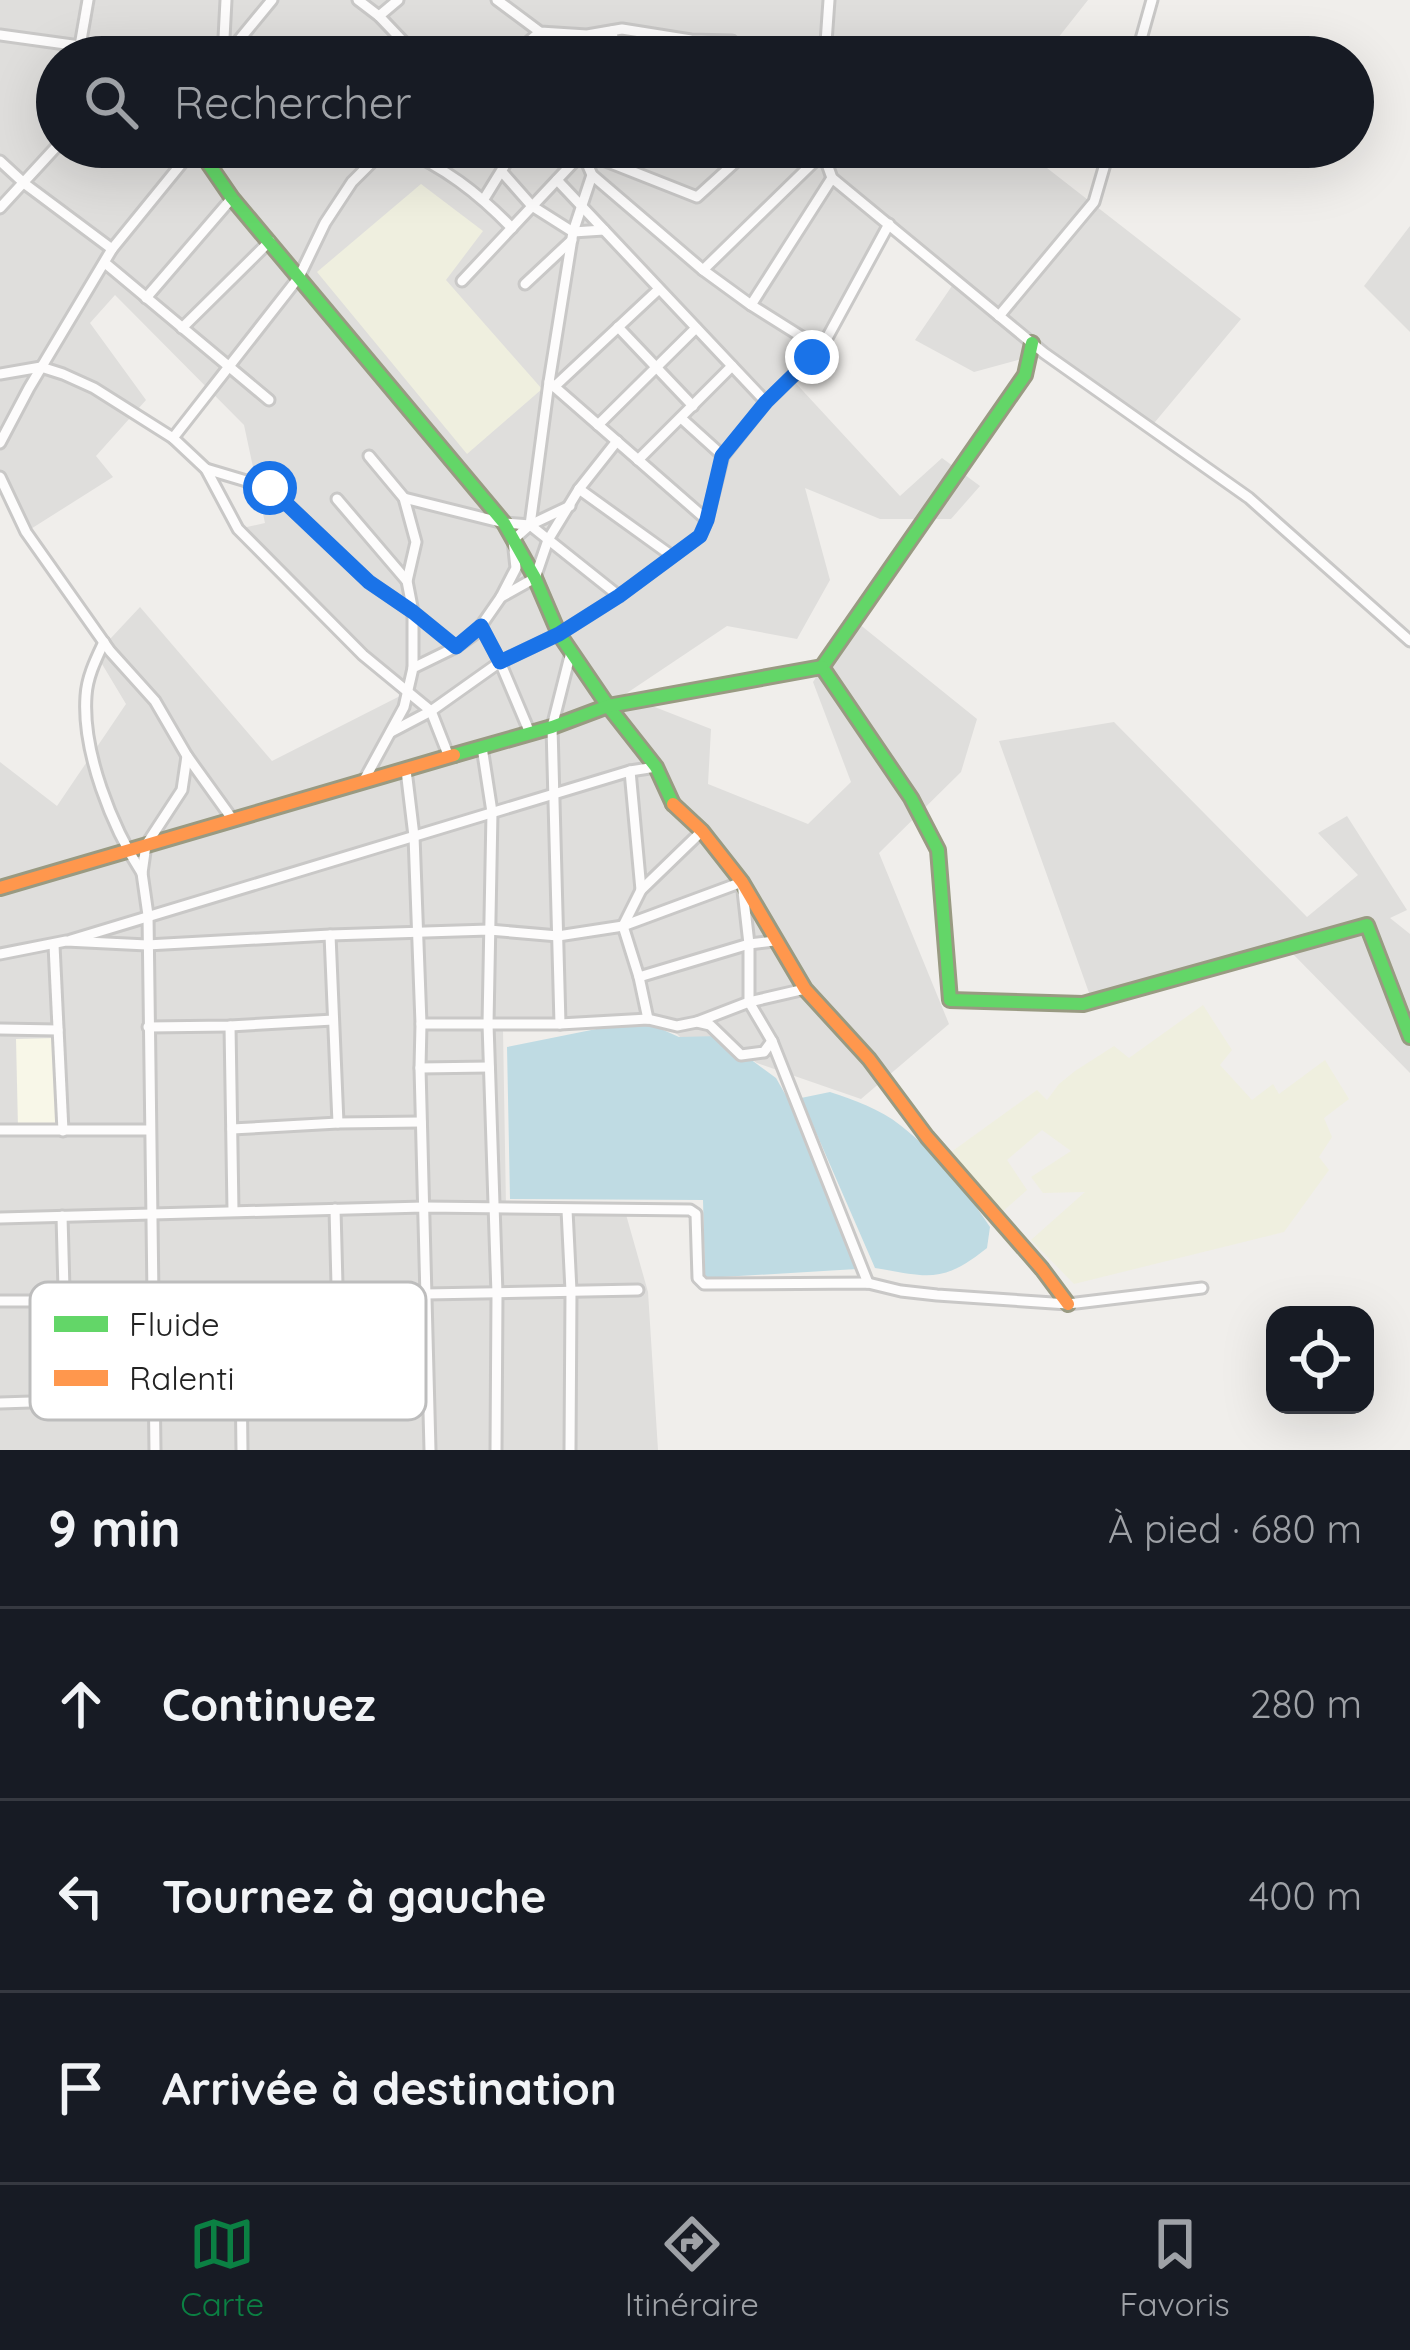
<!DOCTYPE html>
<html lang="fr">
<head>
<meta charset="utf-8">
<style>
  :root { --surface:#171b24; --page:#242831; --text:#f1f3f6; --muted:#9ea1a6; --line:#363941; --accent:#0b8043 }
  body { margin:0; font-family:Quicksand,sans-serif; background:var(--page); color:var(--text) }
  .controls { position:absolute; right:36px; bottom:36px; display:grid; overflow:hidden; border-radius:24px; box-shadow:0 12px 48px #0002 }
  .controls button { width:108px; height:108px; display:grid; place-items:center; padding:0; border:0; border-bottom:3px solid var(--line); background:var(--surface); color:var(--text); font:60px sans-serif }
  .stop { position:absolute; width:36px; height:36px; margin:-27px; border:9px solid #1a73e8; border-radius:50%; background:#fff }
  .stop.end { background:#1a73e8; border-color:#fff; box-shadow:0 3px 12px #0008 }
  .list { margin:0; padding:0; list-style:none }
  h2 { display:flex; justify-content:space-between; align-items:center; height:156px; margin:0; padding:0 48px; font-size:51px }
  h2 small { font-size:39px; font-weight:400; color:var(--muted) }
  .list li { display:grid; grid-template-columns:78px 1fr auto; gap:36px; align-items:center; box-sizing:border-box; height:192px; padding:0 48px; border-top:3px solid var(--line) }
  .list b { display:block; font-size:45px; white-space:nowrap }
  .list em { font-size:39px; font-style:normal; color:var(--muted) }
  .icon { flex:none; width:66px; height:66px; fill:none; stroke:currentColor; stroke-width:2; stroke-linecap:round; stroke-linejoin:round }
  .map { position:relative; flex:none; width:1410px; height:1450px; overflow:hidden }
  .search { position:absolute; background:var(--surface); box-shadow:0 12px 48px #0002; left:36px; right:36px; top:36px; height:132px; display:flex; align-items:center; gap:30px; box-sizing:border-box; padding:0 42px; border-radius:66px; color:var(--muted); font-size:45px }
  .sheet { height:732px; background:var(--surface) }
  nav { display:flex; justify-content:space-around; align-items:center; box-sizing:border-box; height:168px; border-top:3px solid var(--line); background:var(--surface); font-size:33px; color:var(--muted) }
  nav a { display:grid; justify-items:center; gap:6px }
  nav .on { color:var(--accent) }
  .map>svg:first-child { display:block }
  .residential { fill:#dfdedc }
  .education { fill:#f8f7e8 }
  .farmland { fill:#efefdf }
  .water { fill:#bfdbe3 }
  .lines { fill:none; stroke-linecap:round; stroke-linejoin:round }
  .street-casing { stroke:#c9c8c7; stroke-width:15 }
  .fast-casing { stroke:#999a82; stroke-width:18 }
  .slow-casing { stroke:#999a82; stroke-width:18 }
  .street { stroke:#fdfcfc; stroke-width:9 }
  .fast { stroke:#63d668; stroke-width:12 }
  .slow { stroke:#ff974d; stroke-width:12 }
  .route { stroke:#1a73e8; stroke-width:15 }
  .key { fill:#fff; stroke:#bdbdbd; stroke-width:3 }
  .key-label { font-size:33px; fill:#222 }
</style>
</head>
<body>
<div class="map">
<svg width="1410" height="1450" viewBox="0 0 1410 1450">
  <rect width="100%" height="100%" fill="#f0eeeb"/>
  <g class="residential">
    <polygon points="0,0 1088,0 1043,57 57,57 57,147 1020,147 1241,319 1150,428 1044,353 974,372 915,340 956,280 890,225 821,349 791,378 900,496 942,458 980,486 951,519 880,519 805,488 830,580 797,639 727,626 624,695 711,729 708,784 808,824 851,782 813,682 853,619 977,719 961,772 879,853 949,1024 861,1099 757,1063 716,1037 682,1039 663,1020 503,1030 506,1207 625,1211 648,1292 658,1450 0,1450 0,762 57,806 126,704 96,654 140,607 272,761 402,695 238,529 265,523 244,425 115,295 90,323 146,400 96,456 113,477 26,532 0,477"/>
    <polygon points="1410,226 1410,332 1364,286"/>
    <polygon points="1114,722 1307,917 1358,875 1318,833 1347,816 1407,910 1390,918 1410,934 1410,1073 1289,950 1093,1004 999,741"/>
  </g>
  <polygon class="education" points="55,1038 58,1127 18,1128 16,1039"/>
  <g class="farmland">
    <polygon points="421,184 483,231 446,280 542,389 467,454 317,272"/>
    <polygon points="1203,1005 1232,1050 1220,1065 1252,1100 1273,1084 1279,1094 1325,1060 1349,1099 1324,1118 1332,1137 1319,1157 1329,1170 1284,1232 1074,1284 1031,1240 1085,1192 1043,1193 1031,1177 1071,1151 1042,1130 1007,1160 1027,1190 1001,1213 947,1155 1037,1090 1047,1100 1059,1084 1075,1071 1114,1046 1129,1058"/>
  </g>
  <g class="water">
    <polygon points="641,1020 679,1037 719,1036 776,1078 793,1108 839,1215 857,1269 705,1278 703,1200 510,1199 507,1047"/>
    <path d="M830 1092C854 1100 880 1109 900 1125 933 1150 968 1193 990 1227L987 1248C942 1284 928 1277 875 1268L801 1098Z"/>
  </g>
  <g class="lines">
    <g class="street-casing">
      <g id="street">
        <polyline points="358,0 379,16 418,57"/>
        <polyline points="497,0 540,32 587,35 622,29 691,40 732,41 744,57"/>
        <polyline points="379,16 398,0"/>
        <polyline points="612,31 616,57"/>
        <polyline points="0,35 80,46 100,57"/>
        <polyline points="80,46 88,0"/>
        <polyline points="223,57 226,0"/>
        <polyline points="225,57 272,0"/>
        <polyline points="511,57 540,32"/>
        <polyline points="825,57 829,0"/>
        <polyline points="1136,57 1152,0"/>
        <path d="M398 147C445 168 476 191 512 228"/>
        <polyline points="580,147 592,175 703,270 751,305 821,349"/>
        <polyline points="817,147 823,153 832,178 1044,353 1249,498 1410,641"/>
        <polyline points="583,152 697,197 752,147"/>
        <polyline points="0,161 25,184 112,249"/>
        <polyline points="502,172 532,206 573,232 604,230"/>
        <polyline points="557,180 766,402"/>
        <polyline points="484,199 516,147"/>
        <polyline points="0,208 57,146"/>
        <polyline points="105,263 269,400"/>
        <polyline points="703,270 823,153"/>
        <polyline points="462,281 585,150"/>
        <polyline points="525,284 572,240"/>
        <polyline points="146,298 232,198"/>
        <polyline points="751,305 832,178"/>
        <polyline points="999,316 1094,202 1110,147"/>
        <polyline points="618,327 693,406"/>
        <polyline points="182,328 270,241"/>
        <polyline points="0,374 41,367 63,374 94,388 173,438 206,469 238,529 363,655 431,711 449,757"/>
        <polyline points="549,382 707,520"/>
        <polyline points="554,387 659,289"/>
        <polyline points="681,418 723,456"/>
        <polyline points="598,425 696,328"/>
        <polyline points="173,438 299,277 325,223 352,182 387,147"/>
        <polyline points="0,443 29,388 112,249 195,147"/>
        <polyline points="369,456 404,498 416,542 407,581 413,612 413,668"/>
        <polyline points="638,460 732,366"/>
        <polyline points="206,469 270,488 369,582 413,612 456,647"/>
        <polyline points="0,477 26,532 110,651 155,701 187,756 233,820"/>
        <polyline points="579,489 672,556"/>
        <polyline points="404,498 504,523 530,525 570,506"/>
        <polyline points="337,499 407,581"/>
        <polyline points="530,525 619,596"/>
        <polyline points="501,597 516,568 513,540 530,525 549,382 573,232 592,175"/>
        <polyline points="481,626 500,662 530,733"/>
        <path d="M104 642C96 659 87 677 86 696 82 752 112 827 142 873"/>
        <polyline points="391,732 431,711 500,662 559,634 619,596 700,536 707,520 723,456 766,402 821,349 889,224"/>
        <polyline points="482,747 492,812 488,1024 497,1294 496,1450"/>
        <polyline points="406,770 414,836 421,1024 420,1068 430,1450"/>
        <polyline points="630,771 641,890"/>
        <polyline points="363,782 404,707 413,668 456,647 476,633 501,597 535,578 548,540 579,489 617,441"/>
        <polyline points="330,935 338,1123"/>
        <polyline points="71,940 630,771 656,767"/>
        <polyline points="54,945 63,1131"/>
        <polyline points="0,954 66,941 147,945 330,935 489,930 558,936 623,926 742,882 749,944 749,1002 772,1041 868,1283"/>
        <polyline points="639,977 749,944 774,941"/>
        <polyline points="648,1019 639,977 623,926 641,890 702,831"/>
        <polyline points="697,1022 749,1002 805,989"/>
        <polyline points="421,1024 560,1024 648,1019 677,1026 697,1022 710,1025 741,1055 764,1052 772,1041"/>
        <polyline points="560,1024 552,727 571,652"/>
        <polyline points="230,1026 233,1211"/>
        <polyline points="148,1027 230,1026 333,1020"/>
        <polyline points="0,1029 58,1030"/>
        <polyline points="420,1068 489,1067"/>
        <polyline points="232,1129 338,1123 421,1122"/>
        <polyline points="0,1130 150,1130"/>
        <polyline points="335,1209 340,1399"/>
        <polyline points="567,1210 571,1291 570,1450"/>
        <polyline points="62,1216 67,1401"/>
        <polyline points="0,1218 424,1207 690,1210 696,1214 698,1278 704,1284 868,1283 901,1291 937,1295 1068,1304 1202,1288"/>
        <polyline points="425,1294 638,1290"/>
        <polyline points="240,1296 242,1450"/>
        <polyline points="284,1296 285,1401"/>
        <polyline points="153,1297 338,1294"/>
        <polyline points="0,1301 65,1301"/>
        <polyline points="242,1402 428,1396"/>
        <polyline points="0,1403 154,1398"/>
        <polyline points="155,1450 148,915 142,873 146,845 182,790 187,756"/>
      </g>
    </g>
    <g class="fast-casing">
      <g id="fast">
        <polyline points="197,147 232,198 504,523 535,578 559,634 608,706 656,767 673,804"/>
        <polyline points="1032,343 1025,375 822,667 911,798 938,850 950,1000 1083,1004 1367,925 1410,1037"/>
        <polyline points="454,755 552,727 608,706 822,667"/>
      </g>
    </g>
    <g class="slow-casing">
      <g id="slow">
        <polyline points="673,804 702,831 742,882 805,989 869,1059 927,1137 1042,1269 1068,1304"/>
        <polyline points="0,888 454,755"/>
      </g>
    </g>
    <use href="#street" class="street"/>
    <use href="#fast" class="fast"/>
    <use href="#slow" class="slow"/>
  </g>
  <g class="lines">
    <polyline class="route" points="270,488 369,582 413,612 456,647 481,626 500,662 559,634 619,596 700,536 707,520 722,456 766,402 812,357"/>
  </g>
  <rect x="30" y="1282" width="396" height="138" rx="18" class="key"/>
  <rect x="54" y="1316" width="54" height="16" fill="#63d668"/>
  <rect x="54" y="1370" width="54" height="16" fill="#ff974d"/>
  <g class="key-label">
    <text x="129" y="1336">Fluide</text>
    <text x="129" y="1390">Ralenti</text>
  </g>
</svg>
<div class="controls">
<button><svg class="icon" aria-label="locate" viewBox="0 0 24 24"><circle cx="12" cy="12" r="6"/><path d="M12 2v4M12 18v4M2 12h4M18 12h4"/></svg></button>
</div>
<div class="stop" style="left:270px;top:488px"></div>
<div class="stop end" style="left:812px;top:357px"></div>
<div class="search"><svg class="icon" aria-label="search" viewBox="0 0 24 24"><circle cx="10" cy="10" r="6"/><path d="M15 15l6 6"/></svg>Rechercher</div>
</div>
<section class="sheet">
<h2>9 min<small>À pied · 680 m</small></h2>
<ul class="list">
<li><svg class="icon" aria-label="ahead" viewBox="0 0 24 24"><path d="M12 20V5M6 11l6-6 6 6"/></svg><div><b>Continuez</b></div><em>280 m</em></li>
<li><svg class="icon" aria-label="left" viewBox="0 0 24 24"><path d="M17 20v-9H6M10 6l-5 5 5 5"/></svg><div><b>Tournez à gauche</b></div><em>400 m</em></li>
<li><svg class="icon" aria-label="arrive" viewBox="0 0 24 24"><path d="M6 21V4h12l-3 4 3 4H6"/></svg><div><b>Arrivée à destination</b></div></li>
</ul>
</section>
<nav>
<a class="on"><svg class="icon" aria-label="map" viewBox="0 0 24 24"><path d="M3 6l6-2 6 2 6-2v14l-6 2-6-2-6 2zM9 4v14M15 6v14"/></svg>Carte</a>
<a><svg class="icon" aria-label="directions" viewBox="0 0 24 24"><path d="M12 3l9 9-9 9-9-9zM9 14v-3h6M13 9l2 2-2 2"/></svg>Itinéraire</a>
<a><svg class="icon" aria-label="saved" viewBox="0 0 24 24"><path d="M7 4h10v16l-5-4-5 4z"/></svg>Favoris</a>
</nav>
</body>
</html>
